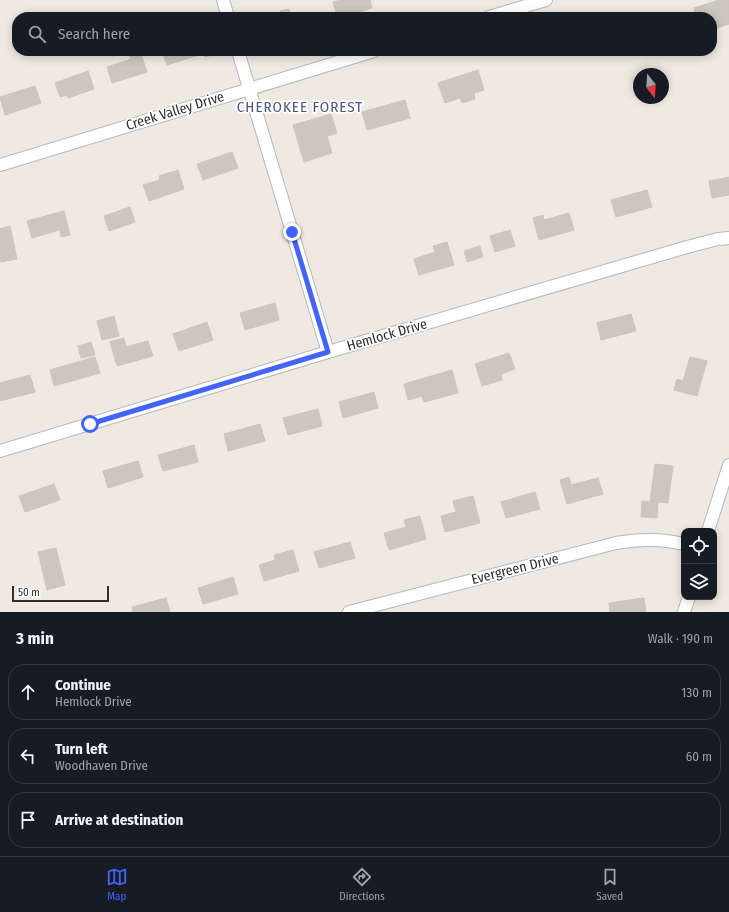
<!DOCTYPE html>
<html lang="en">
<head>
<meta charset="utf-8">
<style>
  :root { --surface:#171b24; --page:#242831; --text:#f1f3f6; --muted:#9ea1a6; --line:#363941; --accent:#4264fb }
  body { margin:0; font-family:"Fira Sans Condensed",sans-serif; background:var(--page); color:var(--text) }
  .controls { position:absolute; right:12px; bottom:12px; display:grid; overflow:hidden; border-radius:8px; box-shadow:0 2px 10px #0003 }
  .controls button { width:36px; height:36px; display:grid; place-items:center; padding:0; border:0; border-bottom:1px solid var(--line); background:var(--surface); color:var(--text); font:20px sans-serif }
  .compass { position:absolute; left:633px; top:68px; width:36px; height:36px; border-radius:50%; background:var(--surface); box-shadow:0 2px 10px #0003; rotate:163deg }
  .scale { position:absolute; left:12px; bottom:10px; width:97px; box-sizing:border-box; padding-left:4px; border:2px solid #2e2e2e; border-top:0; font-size:11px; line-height:14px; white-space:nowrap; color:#2e2e2e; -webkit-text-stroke:3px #fff; paint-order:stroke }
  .stop { position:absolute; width:12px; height:12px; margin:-9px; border:3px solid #4264fb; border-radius:50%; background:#fff }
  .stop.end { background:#4264fb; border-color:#fff; box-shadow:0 1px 4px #0008 }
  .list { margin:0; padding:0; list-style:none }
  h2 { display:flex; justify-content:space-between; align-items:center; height:52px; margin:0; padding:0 16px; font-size:17px }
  h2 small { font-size:13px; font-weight:400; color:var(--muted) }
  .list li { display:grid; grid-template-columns:26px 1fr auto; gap:12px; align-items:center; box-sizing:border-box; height:56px; margin:0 8px 8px; padding:0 8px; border:1px solid var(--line); border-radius:16px }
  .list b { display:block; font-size:15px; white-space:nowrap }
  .list p { margin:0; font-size:13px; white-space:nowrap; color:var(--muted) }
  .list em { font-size:13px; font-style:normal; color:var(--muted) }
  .icon { flex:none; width:22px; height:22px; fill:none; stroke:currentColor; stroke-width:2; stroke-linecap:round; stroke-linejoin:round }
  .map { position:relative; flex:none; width:729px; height:612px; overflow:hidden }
  .search { position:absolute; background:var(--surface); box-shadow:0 2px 10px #0003; left:12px; right:12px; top:12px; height:44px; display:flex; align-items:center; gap:10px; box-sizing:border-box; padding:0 14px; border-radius:16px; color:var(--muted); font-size:15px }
  .sheet { height:244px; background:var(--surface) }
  nav { display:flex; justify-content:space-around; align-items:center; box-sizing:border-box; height:56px; border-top:1px solid var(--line); background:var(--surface); font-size:11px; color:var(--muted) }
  nav a { display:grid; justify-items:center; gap:2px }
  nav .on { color:var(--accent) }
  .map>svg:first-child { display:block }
  .building { fill:#cbc7bf; stroke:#cbc5ba }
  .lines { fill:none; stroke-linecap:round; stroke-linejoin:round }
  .minor-casing { stroke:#b4b7c1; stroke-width:14 }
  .minor { stroke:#fff; stroke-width:12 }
  .route { stroke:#4264fb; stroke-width:5 }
  .labels { text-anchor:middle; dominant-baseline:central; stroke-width:3.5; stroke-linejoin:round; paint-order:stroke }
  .street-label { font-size:14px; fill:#2e2e2e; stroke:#fff }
  .neighbourhood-label { font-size:15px; letter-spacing:1px; fill:#4d5680; stroke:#fff }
</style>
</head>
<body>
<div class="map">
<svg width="729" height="612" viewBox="0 0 729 612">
  <rect width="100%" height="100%" fill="#efe9e1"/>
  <g class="building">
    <polygon points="341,0 370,0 372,8 342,17 337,17 333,2"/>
    <polygon points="719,0 729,0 729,24 717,28 715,21 712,22 712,17 696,17 694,8"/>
    <polygon points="289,9 291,17 275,17 281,15 280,11"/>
    <polygon points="137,51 140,51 147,72 112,83 107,67 131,59 129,54"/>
    <polygon points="162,51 201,51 202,54 167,65"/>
    <polygon points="203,51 218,51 219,53 205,57"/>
    <polygon points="478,70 484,90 474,93 475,99 462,103 460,98 445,103 438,83"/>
    <polygon points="88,71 94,89 68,98 67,95 60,97 55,83"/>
    <polygon points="35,86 41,103 5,115 0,97"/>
    <polygon points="405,100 410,118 367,130 362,112"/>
    <polygon points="331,114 337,133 327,136 332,153 304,162 293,125"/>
    <polygon points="232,152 238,168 203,180 197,164"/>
    <polygon points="178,170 184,189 149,201 143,185 160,180 159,176"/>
    <polygon points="729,177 729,195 712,198 709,181"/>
    <polygon points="647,190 652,207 616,217 611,200"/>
    <polygon points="130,207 135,222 109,231 104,216"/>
    <polygon points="64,211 70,235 61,237 60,230 32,238 27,221"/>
    <polygon points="569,213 574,230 539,240 533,218 543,215 544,220"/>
    <polygon points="10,226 17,259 1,262 0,256 0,229"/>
    <polygon points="510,230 515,246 495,252 490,236"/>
    <polygon points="447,242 454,265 419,275 414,259 435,252 433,246"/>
    <polygon points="480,246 483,257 467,262 464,251"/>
    <polygon points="275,303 279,320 245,330 240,313"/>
    <polygon points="631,314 636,331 601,340 597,323"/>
    <polygon points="114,316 119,336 102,340 97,321"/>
    <polygon points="207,322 213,340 179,351 173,334"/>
    <polygon points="124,338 126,347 148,341 153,356 117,366 110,342"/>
    <polygon points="91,342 95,355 81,358 78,346"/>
    <polygon points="509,353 515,369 501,374 502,380 482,386 475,364"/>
    <polygon points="95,357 100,373 54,386 50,370"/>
    <polygon points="690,357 707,361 697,396 674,390 677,379 683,381"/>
    <polygon points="452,370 458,393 424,402 422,396 408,400 404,384"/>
    <polygon points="30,375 35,392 0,401 0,383"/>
    <polygon points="374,392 378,408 343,418 339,402"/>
    <polygon points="318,409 322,426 288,435 283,418"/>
    <polygon points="260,424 265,441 228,451 224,434"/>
    <polygon points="194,445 198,462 163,471 158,455"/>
    <polygon points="138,461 143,477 108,488 103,471"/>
    <polygon points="655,464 673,466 668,503 650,501"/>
    <polygon points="569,477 571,485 598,478 603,494 567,504 560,480"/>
    <polygon points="54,484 60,500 25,512 19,496"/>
    <polygon points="535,492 540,509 506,518 501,502"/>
    <polygon points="473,496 480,523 445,532 441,516 456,512 453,501"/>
    <polygon points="642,501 658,502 657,518 641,517"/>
    <polygon points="420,516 426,539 389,550 384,533 406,527 404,520"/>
    <polygon points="350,542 355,558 319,568 314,552"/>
    <polygon points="56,548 65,585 47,590 38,552"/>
    <polygon points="293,550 299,571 264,581 259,565 275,560 274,555"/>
    <polygon points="233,577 238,594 203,604 198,588"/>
    <polygon points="166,598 170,612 133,612 132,607"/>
    <polygon points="644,598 646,612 610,612 609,603"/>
  </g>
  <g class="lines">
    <g class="minor-casing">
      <g id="minor">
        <polyline points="223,0 228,17"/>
        <polyline points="489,17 546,0"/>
        <polyline points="238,51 328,352"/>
        <polyline points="0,165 374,51"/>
        <polyline points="0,451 328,352 687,247 718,239 729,238"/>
        <polyline points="708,531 729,465"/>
        <path d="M349 612 616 543C639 539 660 538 684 544"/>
        <polyline points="684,612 689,597"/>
      </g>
    </g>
    <use href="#minor" class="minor"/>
  </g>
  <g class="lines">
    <polyline class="route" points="90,424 328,352 292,232"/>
  </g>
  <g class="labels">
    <g class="street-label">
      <text transform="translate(175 111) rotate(-17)">Creek Valley Drive</text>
      <text transform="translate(387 335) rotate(-16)">Hemlock Drive</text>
      <text transform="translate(515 569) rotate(-14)">Evergreen Drive</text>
    </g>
    <g class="neighbourhood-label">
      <text x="300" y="107">CHEROKEE FOREST</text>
    </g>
  </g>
</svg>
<div class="controls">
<button><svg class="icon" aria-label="locate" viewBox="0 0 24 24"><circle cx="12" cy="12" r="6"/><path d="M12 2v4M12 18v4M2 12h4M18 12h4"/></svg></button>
<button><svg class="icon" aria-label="layers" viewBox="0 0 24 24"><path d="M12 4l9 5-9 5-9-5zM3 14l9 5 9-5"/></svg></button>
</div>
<svg class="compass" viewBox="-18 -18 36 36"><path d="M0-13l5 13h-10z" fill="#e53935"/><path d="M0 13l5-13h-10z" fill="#9ea1a6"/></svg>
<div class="scale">50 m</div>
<div class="stop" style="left:90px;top:424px"></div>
<div class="stop end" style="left:292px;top:232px"></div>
<div class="search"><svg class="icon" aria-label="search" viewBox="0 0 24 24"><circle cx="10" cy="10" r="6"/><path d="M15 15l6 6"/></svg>Search here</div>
</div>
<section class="sheet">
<h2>3 min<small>Walk · 190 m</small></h2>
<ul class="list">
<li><svg class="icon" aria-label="ahead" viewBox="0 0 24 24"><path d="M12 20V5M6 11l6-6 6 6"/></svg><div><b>Continue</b><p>Hemlock Drive</p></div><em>130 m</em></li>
<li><svg class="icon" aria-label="left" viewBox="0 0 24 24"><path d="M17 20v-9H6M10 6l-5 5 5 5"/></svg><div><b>Turn left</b><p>Woodhaven Drive</p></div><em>60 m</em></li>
<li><svg class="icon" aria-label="arrive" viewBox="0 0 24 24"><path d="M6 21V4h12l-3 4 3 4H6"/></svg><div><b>Arrive at destination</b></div></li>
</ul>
</section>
<nav>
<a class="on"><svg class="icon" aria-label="map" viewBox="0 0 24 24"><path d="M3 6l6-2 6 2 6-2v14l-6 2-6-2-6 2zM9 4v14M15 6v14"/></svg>Map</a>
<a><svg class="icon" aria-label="directions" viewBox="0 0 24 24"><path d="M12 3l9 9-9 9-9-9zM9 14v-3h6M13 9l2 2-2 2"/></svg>Directions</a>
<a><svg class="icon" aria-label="saved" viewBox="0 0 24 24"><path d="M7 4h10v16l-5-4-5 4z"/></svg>Saved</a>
</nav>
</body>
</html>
